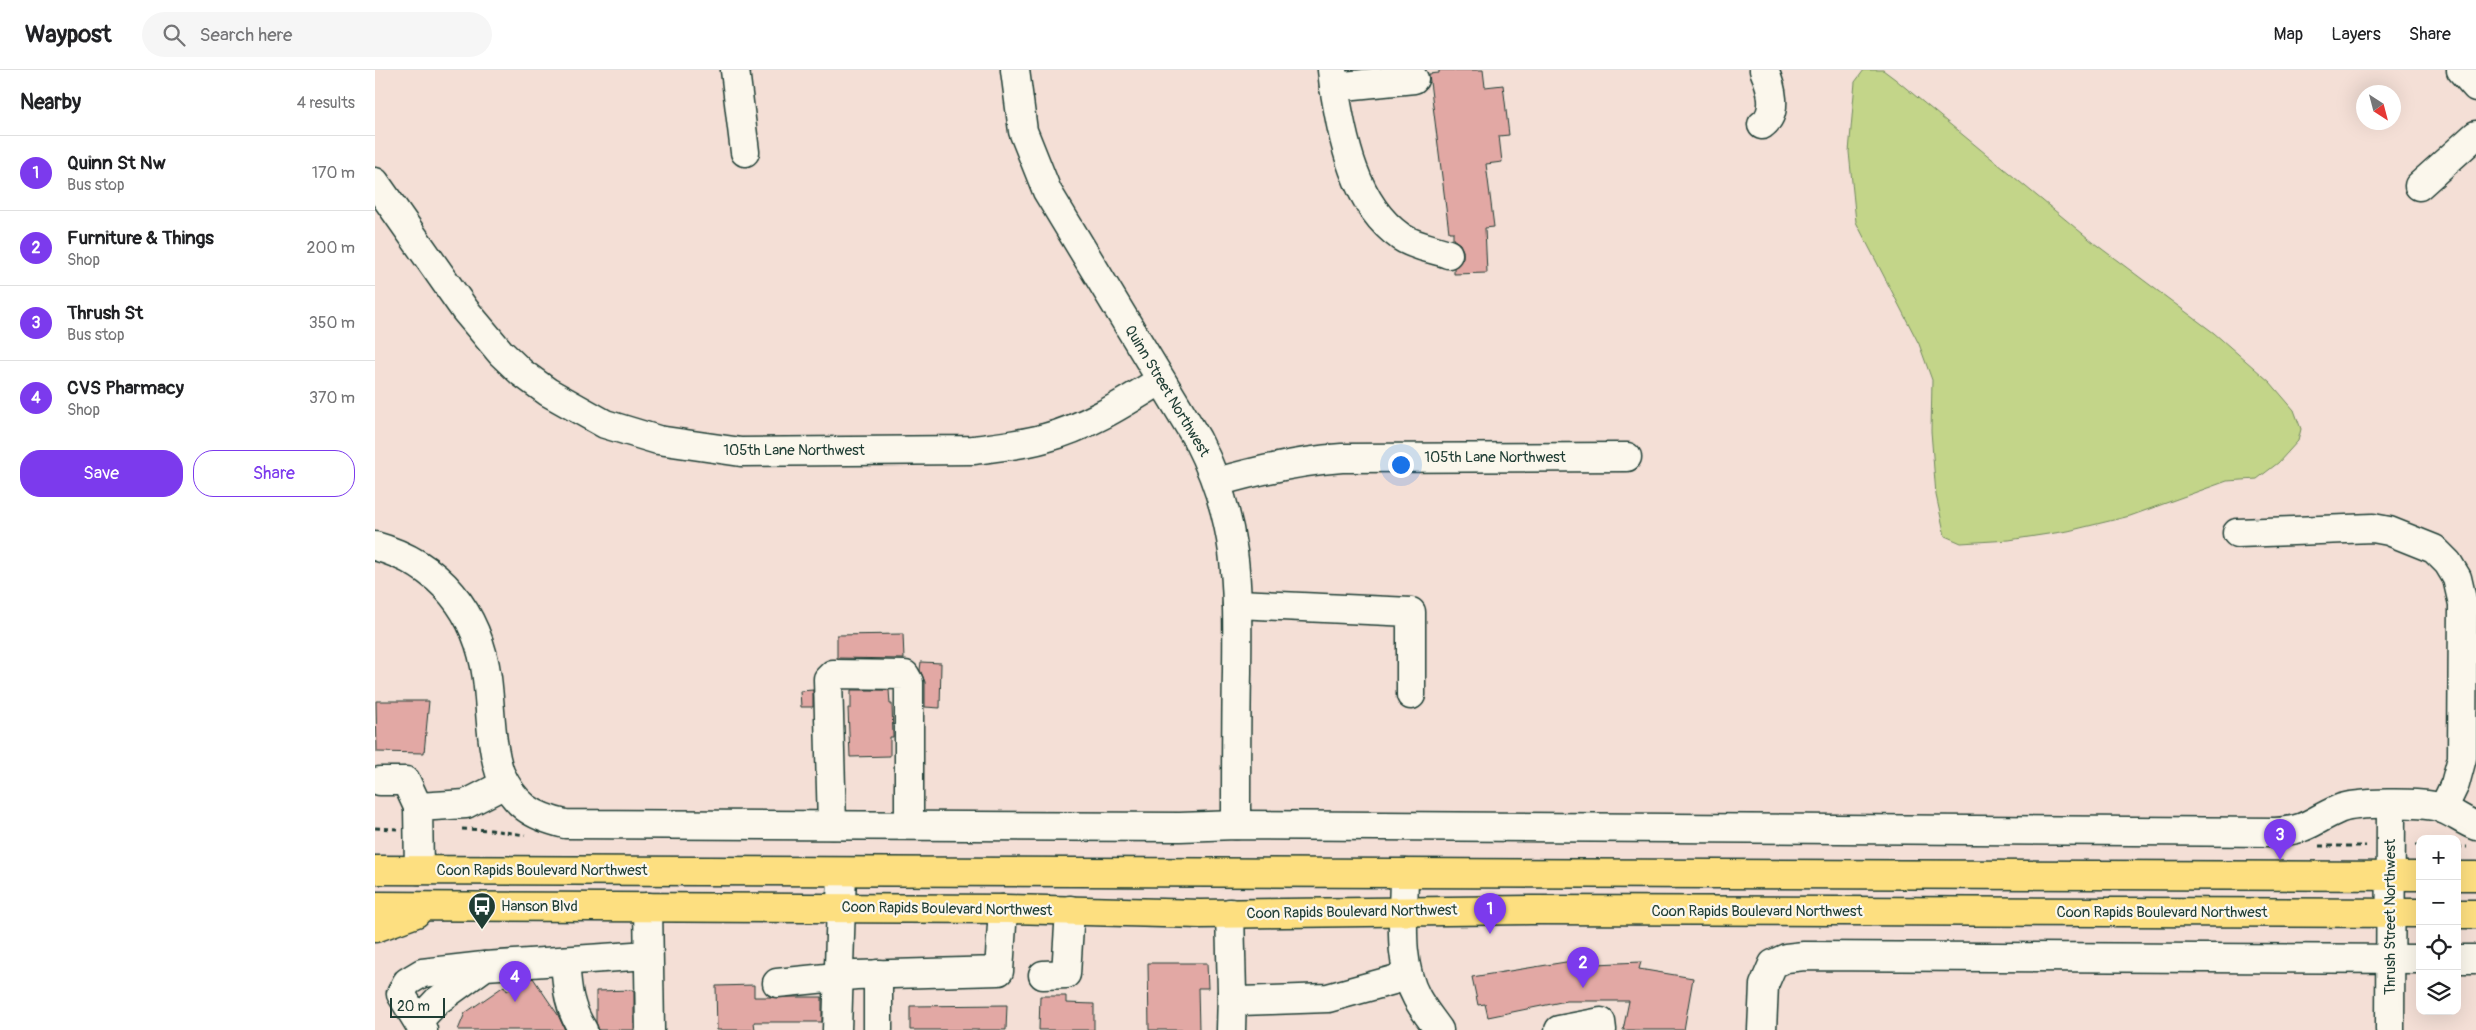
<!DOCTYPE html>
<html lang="en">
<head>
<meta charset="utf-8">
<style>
  :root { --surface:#fff; --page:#f6f6f6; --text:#202124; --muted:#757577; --line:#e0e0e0; --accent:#7c3aed }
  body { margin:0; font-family:Pangolin,sans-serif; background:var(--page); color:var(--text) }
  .controls { position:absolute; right:15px; bottom:15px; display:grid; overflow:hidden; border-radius:10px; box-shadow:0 5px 20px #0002 }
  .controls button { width:45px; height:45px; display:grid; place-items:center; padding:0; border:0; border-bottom:1px solid var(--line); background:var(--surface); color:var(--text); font:25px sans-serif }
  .compass { position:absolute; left:1981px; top:15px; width:45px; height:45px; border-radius:50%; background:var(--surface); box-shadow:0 5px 20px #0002; rotate:144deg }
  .scale { position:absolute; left:15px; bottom:12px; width:55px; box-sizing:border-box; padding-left:5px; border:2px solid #1f3d34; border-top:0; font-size:14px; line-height:18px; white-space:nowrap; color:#1f3d34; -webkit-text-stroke:4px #fbf7ec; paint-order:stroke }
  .you { position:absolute; left:1025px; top:394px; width:18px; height:18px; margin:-12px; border:4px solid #fff; border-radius:50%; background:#1a73e8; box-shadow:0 0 0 8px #1a73e833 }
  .badge { display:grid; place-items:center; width:32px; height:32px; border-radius:50%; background:var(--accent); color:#fff; font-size:16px; font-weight:700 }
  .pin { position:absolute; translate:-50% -41px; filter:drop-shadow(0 1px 2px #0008) }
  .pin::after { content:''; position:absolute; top:26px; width:18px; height:15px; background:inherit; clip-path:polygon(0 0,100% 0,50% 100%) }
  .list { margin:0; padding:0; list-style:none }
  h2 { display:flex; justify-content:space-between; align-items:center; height:65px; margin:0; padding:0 20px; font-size:21px }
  h2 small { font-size:16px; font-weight:400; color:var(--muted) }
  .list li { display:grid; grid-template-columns:32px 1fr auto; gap:15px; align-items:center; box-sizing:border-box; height:75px; padding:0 20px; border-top:1px solid var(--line) }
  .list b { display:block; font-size:19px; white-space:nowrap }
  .list p { margin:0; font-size:16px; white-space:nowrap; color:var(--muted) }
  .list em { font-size:16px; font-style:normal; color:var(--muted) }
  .actions { display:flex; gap:10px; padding:15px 20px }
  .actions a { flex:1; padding:11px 0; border:1px solid var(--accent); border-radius:20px; text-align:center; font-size:18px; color:var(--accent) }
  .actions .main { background:var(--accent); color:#fff }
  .icon { flex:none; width:28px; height:28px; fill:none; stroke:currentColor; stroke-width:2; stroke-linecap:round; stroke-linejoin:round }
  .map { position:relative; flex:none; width:2101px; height:960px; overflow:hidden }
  header { display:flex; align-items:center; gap:30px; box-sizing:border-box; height:70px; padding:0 25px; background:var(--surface); border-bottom:1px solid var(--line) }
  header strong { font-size:24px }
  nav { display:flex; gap:28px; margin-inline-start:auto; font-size:18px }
  .search { width:350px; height:45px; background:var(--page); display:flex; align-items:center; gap:12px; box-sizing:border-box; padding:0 18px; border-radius:28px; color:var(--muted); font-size:19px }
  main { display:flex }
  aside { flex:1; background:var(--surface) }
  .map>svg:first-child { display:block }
  .green { fill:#c3d589; stroke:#71895e }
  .building { fill:#e2a8a4; stroke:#1f3d34 }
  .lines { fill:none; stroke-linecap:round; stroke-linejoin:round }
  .minor-casing { stroke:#1f3d34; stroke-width:31 }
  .major-casing { stroke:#1f3d34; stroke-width:31 }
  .path { stroke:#1f3d34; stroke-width:3; stroke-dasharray:5 4; stroke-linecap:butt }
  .minor { stroke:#fbf7ec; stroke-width:28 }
  .major { stroke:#fddf80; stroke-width:28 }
  .labels { text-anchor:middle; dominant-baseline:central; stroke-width:4.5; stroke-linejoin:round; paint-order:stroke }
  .street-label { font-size:15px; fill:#1f3d34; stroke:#fbf7ec }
  .poi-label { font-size:15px; fill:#1f3d34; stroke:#fbf7ec; text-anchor:start }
</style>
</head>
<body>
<header>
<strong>Waypost</strong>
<div class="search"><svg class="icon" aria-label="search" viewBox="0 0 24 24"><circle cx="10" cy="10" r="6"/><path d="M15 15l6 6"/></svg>Search here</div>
<nav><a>Map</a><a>Layers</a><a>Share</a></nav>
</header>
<main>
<aside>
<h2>Nearby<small>4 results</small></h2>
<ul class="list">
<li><span class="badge">1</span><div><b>Quinn St Nw</b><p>Bus stop</p></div><em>170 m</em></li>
<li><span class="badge">2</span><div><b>Furniture &amp; Things</b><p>Shop</p></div><em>200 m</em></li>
<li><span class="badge">3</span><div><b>Thrush St</b><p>Bus stop</p></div><em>350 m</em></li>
<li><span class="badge">4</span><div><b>CVS Pharmacy</b><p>Shop</p></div><em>370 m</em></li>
</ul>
<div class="actions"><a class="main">Save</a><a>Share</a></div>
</aside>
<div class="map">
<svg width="2101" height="960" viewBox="0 0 2101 960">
  <rect width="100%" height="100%" fill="#f4dfd6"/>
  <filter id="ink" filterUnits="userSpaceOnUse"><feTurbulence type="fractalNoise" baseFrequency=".02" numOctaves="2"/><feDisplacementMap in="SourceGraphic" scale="10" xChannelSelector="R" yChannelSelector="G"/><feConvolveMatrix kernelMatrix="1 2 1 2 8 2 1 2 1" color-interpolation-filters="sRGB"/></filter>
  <g filter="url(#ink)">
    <polygon class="green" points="1489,0 1508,0 1520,9 1719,173 1839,263 1895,312 1919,340 1926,359 1923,371 1903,393 1882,409 1852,411 1755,446 1693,461 1634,470 1586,473 1570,466 1561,425 1556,361 1557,310 1544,274 1481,152 1474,82 1480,12"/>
    <g class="building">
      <polygon points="1064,0 1108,0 1110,17 1128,15 1134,65 1124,66 1127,92 1111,94 1119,157 1110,158 1112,203 1079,204 1079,198 1088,189 1088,181 1085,174 1078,169 1078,162 1074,162 1054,4 1064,3"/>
      <polygon points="528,564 529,589 462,588 462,565"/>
      <polygon points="546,592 566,593 565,638 550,637 550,612 545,600"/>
      <polygon points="438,620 438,637 426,637 425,621"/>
      <polygon points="476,620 514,620 515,634 517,634 518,667 515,667 515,686 475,687 473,638 476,638"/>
      <polygon points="1,631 54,631 49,683 2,682"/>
      <polygon points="1197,891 1198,895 1266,892 1264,899 1318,908 1309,960 1248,960 1254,931 1191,931 1113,947 1110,934 1103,935 1097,907"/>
      <polygon points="773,893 832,893 833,918 823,918 824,960 774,960"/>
      <polygon points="158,908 183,945 190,960 83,960 90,943 129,916 132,921 150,909"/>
      <polygon points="379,915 379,927 447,927 447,952 379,952 380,960 342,960 341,916"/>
      <polygon points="259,920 259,960 224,960 221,952 221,921"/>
      <polygon points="665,926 691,926 691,933 719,934 719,960 664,960"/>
      <polygon points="632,935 631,960 535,960 535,936"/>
    </g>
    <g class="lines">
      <g class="minor-casing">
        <g id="minor">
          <polyline points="360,0 370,82"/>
          <path d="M640 0 648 61 672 121 822 369C864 451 863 513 862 602 861 653 861 704 861 755"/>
          <polyline points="957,0 959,17 1039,9"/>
          <polyline points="2086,0 2101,17"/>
          <path d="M959 17C968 69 979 134 1026 167 1039 176 1059 179 1073 184"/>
          <path d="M1387 55C1404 43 1396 16 1389 0"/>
          <path d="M0 112 90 240 126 283 147 303 173 322 230 354 283 370 366 382 598 380C622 377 646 375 670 368 712 357 749 333 786 310"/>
          <polyline points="2044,116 2101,65"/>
          <path d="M842 412C884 400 923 391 967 388L1252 387"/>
          <polyline points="1862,463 1998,458 2014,461 2059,479 2073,493 2082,508 2088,534 2087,688 2080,714 2068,739"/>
          <path d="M0 476C65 494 103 542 112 608 116 639 115 673 125 703 140 735 156 746 190 754L805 757 861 755 1900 762C1934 760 1936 751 1964 739 1980 732 2045 732 2063 737 2076 741 2088 751 2101 756"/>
          <polyline points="862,534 1036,542 1036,625"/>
          <polyline points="5,711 31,711 43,737"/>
          <polyline points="457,755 453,609 458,604 530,605 534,612 534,755"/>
          <polyline points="44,800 43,737 91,734 130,714"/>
          <path d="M1029 803C1029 843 1022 892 1042 928 1048 939 1057 950 1064 960"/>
          <polyline points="273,837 275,960"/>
          <polyline points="855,843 857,923 865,931 953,928 1033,906"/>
          <polyline points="2082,889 2101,889"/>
          <path d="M190 891C192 917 193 937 208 960"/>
          <polyline points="503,904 503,960"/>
          <polyline points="668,905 691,904 695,840"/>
          <polyline points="402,913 481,905 624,901 628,839"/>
          <polyline points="46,957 26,924 32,912 47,903 109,896"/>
          <polyline points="48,960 46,957 47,947 62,931 110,896 273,885"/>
          <polyline points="462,960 467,802"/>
          <polyline points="856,960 857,923"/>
          <polyline points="1184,960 1226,952 1227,960"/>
          <polyline points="1387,960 1389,915 1398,894 1411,888 1429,886 2045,889"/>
          <polyline points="2015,960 2016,735"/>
        </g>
      </g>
      <g class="major-casing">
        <g id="major">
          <polyline points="0,800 2045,806"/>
          <polyline points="2082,806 2101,806"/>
          <polyline points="0,836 632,839 825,844 1155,840 2045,843"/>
          <polyline points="2082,844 2101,844"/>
          <polyline points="0,858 41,843"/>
        </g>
      </g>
      <g class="path">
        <polyline points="0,758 22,759"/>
        <polyline points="87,759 116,760 150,765"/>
        <polyline points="2041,775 2045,775"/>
        <polyline points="1944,776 1991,776"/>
        <polyline points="2082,777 2092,777"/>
      </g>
      <use href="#minor" class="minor"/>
      <use href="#major" class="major"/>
    </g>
  </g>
  <defs>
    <g id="bus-pin" transform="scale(1.4375)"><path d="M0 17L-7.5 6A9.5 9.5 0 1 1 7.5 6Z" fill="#1f3d34" stroke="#fbf7ec"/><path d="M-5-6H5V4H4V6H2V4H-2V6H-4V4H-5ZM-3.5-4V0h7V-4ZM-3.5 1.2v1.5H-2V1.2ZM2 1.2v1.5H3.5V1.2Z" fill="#fff"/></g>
  </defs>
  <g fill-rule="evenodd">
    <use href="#bus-pin" x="107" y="836"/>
  </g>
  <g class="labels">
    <g class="street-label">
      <text transform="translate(792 321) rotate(59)">Quinn Street Northwest</text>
      <text x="419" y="380">105th Lane Northwest</text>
      <text x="1120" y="387">105th Lane Northwest</text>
      <text x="167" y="800">Coon Rapids Boulevard Northwest</text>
      <text transform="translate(572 839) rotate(1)">Coon Rapids Boulevard Northwest</text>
      <text x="1382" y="841">Coon Rapids Boulevard Northwest</text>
      <text transform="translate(977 842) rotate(-1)">Coon Rapids Boulevard Northwest</text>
      <text x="1787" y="842">Coon Rapids Boulevard Northwest</text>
      <text transform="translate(2015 847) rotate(-90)">Thrush Street Northwest</text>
    </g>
    <g class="poi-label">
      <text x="126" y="836">Hanson Blvd</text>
    </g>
  </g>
</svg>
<div class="controls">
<button>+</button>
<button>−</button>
<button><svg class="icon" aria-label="locate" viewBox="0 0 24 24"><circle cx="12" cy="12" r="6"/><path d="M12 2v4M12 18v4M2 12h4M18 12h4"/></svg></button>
<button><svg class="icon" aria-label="layers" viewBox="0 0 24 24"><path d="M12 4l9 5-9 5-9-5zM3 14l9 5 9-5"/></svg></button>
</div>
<svg class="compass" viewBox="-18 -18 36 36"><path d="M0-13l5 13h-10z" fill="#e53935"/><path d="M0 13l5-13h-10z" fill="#757577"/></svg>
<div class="scale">20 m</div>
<div class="you"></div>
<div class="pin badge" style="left:1115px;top:864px">1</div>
<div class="pin badge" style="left:1208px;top:918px">2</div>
<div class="pin badge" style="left:1905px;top:790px">3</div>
<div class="pin badge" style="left:140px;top:932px">4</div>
</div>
</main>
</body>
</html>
